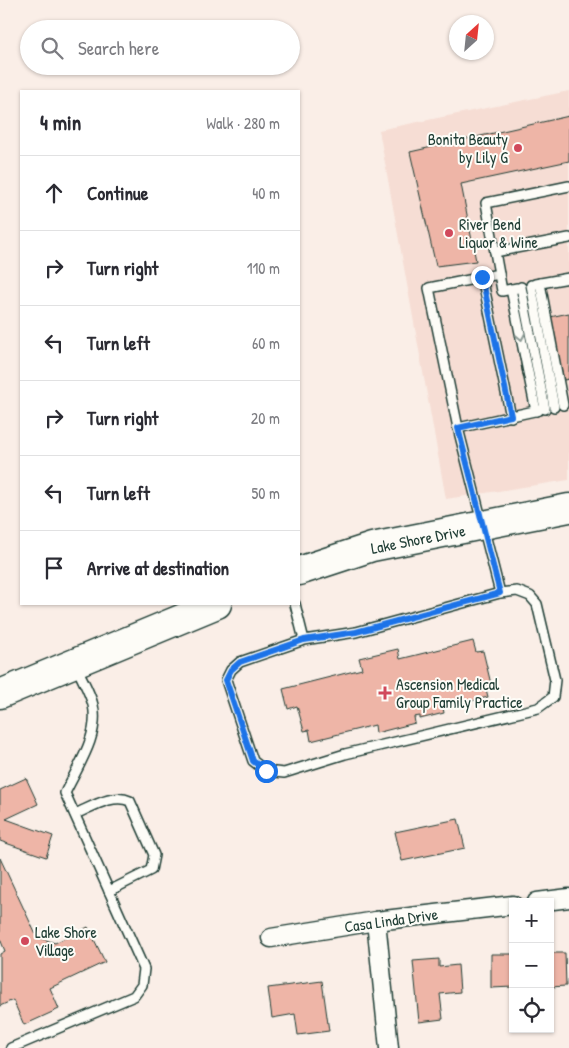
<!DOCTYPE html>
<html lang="en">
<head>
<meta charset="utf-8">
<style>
  :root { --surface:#fff; --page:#f7f7f7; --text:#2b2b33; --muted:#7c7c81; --line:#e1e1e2 }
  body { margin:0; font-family:"Patrick Hand",sans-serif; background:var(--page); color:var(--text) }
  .controls { position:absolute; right:15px; bottom:15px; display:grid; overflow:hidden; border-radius:0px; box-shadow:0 1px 4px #0004 }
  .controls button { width:45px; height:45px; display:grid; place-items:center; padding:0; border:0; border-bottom:1px solid var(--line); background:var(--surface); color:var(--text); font:25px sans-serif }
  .compass { position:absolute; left:449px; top:15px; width:45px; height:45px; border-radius:50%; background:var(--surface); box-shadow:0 1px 4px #0004; rotate:27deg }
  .stop { position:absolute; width:15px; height:15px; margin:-11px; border:4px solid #1a73e8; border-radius:50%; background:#fff }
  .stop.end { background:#1a73e8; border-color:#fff; box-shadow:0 1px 5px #0008 }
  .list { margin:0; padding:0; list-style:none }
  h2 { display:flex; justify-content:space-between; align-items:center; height:65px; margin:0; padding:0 20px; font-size:21px }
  h2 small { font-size:16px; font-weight:400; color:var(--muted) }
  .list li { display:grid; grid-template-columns:32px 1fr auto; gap:15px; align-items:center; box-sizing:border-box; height:75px; padding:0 20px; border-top:1px solid var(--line) }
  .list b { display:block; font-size:19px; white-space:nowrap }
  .list em { font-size:16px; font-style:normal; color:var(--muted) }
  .icon { flex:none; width:28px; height:28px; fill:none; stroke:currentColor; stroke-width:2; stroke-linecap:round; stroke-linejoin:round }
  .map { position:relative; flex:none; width:569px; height:1048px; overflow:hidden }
  .search { position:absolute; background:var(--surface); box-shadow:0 1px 4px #0004; left:20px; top:20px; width:280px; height:55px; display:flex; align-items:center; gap:12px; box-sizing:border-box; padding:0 18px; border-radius:28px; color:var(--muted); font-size:19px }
  .panel { position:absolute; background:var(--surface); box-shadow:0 1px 4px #0004; left:20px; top:90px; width:280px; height:515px; border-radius:0px }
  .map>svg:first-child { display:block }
  .built { fill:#f6ddd4 }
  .building { fill:#eeb5a7; stroke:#1f3d34 }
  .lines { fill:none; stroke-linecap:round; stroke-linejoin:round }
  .lane-casing { stroke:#1f3d34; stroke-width:12 }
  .street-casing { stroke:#1f3d34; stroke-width:21 }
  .primary-casing { stroke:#1f3d34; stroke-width:31 }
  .lane { stroke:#fdfcf7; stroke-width:9 }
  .street { stroke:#fdfcf7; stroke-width:18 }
  .primary { stroke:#fdfcf7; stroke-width:28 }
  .oneway { stroke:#8e9c96 }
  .route { stroke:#1a73e8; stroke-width:6 }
  .poi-dot { fill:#d1495b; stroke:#fdfcf7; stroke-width:2 }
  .labels { text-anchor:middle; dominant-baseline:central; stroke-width:4; stroke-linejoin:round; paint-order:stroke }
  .poi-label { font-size:16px; fill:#1f3d34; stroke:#fdfcf7; text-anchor:start }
  .street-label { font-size:16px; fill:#1f3d34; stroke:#fdfcf7 }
</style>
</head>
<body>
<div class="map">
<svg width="569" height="1048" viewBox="0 0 569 1048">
  <rect width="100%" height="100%" fill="#faeee7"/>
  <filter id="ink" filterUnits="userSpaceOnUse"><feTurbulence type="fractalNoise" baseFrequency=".02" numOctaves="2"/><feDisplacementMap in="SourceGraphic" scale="10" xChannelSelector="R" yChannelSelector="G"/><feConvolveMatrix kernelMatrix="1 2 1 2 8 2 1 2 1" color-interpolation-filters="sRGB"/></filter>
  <g filter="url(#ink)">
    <polygon class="built" points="569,91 569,480 446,499 379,130"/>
    <g class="building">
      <polygon points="569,116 569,161 461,184 476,261 436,266 410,152"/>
      <polygon points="569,313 569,379 564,380 561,367 523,375 518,349 556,340 550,317"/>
      <polygon points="473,641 476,652 483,651 491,684 485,685 488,697 443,708 444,713 420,719 420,716 414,717 415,723 376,733 375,725 311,741 309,730 304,731 297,706 288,709 283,689 362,669 359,658 398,649 400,659"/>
      <polygon points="26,778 38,804 6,819 53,836 46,857 0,841 0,790"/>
      <polygon points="458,819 465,848 402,861 395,832"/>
      <polygon points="0,858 37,937 55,943 88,927 105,962 50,988 59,1009 24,1025 13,1000 0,1006 0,954 5,951 0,939"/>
      <polygon points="550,953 565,953 566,986 550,987"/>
      <polygon points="491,954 513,954 513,987 491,988"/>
      <polygon points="439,959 439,967 458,965 460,992 440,994 443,1019 419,1022 413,961"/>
      <polygon points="322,981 329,1031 298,1035 295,1014 272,1018 268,988"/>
    </g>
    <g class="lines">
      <g class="lane-casing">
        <g id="lane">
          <polyline points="569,186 486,203 495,252 569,238"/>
          <polyline points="495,252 499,274 429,288 458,428 500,593"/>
          <polyline points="499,274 502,291 517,288"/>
          <polyline points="482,277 511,417"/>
          <polyline points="540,283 563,405"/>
          <polyline points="535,284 569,278"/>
          <polyline points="531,285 554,407"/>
          <polyline points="521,287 545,409"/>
          <polyline points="511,289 536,411"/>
          <polyline points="458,428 539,410"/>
          <polygon points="517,591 530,596 537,604 555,680 553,697 538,708 345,754 284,773 266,771 253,761 226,680 231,670 240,662 304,640 356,632 500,593"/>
          <polyline points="295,604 304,640"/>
          <path d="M75 814C92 807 113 793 130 801L154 855 151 870 109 891"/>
          <path d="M11 1048 134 996 142 985 144 969 65 793C78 766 100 735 93 705 90 692 81 678 76 665"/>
        </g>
      </g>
      <g class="street-casing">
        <g id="street">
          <polyline points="537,902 569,898"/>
          <polyline points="376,921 389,1048"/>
          <polyline points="271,938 376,921 513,905"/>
        </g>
      </g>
      <g class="primary-casing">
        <g id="primary">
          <polyline points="299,571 372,547 569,508"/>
          <polyline points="0,694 217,604"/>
        </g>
      </g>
      <use href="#lane" class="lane"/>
      <use href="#street" class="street"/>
      <use href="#primary" class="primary"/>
    </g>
    <defs><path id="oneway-chevron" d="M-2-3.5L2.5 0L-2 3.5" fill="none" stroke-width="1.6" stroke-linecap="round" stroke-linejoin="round" transform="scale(1.25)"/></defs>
    <use class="oneway" href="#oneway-chevron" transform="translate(521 337) rotate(79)"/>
  </g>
  <g class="lines" filter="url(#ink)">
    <polyline class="route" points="266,771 253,761 226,680 231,670 240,662 304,640 356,632 500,593 458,428 511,416 482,277"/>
  </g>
  <g class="poi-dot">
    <circle cx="518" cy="148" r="5"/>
    <circle cx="449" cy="233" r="5"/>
    <path d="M382.5 685.5h5v5h5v5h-5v5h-5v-5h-5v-5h5z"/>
    <circle cx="25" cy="941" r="5"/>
  </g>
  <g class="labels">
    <g class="poi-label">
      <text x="508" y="139" text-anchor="end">Bonita Beauty<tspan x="508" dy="18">by Lily G</tspan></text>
      <text x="459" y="224">River Bend<tspan x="459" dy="18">Liquor &amp; Wine</tspan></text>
      <text x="396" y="684">Ascension Medical<tspan x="396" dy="18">Group Family Practice</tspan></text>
      <text x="35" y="932">Lake Shore<tspan x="35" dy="18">Village</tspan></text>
    </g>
    <g class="street-label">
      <text transform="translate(418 539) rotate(-11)">Lake Shore Drive</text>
      <text transform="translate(391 920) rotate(-8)">Casa Linda Drive</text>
    </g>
  </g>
</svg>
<div class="controls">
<button>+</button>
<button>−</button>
<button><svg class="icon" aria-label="locate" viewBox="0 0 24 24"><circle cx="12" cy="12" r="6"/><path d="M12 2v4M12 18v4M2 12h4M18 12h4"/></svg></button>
</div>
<svg class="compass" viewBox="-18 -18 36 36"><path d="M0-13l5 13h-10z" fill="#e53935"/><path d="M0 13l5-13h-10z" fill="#7c7c81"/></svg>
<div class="stop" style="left:266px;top:771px"></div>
<div class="stop end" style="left:482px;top:277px"></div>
<div class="search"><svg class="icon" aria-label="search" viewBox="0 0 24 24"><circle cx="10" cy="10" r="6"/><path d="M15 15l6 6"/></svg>Search here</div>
<section class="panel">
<h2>4 min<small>Walk · 280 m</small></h2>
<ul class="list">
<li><svg class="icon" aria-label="ahead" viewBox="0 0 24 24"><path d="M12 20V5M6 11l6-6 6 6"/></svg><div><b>Continue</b></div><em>40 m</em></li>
<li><svg class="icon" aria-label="right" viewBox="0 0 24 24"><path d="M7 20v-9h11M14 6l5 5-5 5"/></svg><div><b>Turn right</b></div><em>110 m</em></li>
<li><svg class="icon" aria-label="left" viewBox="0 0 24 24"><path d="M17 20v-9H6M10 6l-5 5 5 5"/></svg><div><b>Turn left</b></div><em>60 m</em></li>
<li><svg class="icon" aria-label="right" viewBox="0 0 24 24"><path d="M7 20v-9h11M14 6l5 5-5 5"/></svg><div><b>Turn right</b></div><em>20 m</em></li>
<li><svg class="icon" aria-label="left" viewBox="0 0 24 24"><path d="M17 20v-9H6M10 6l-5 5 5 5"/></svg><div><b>Turn left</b></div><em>50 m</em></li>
<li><svg class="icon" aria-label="arrive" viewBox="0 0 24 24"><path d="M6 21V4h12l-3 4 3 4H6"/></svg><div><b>Arrive at destination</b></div></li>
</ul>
</section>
</div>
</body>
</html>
